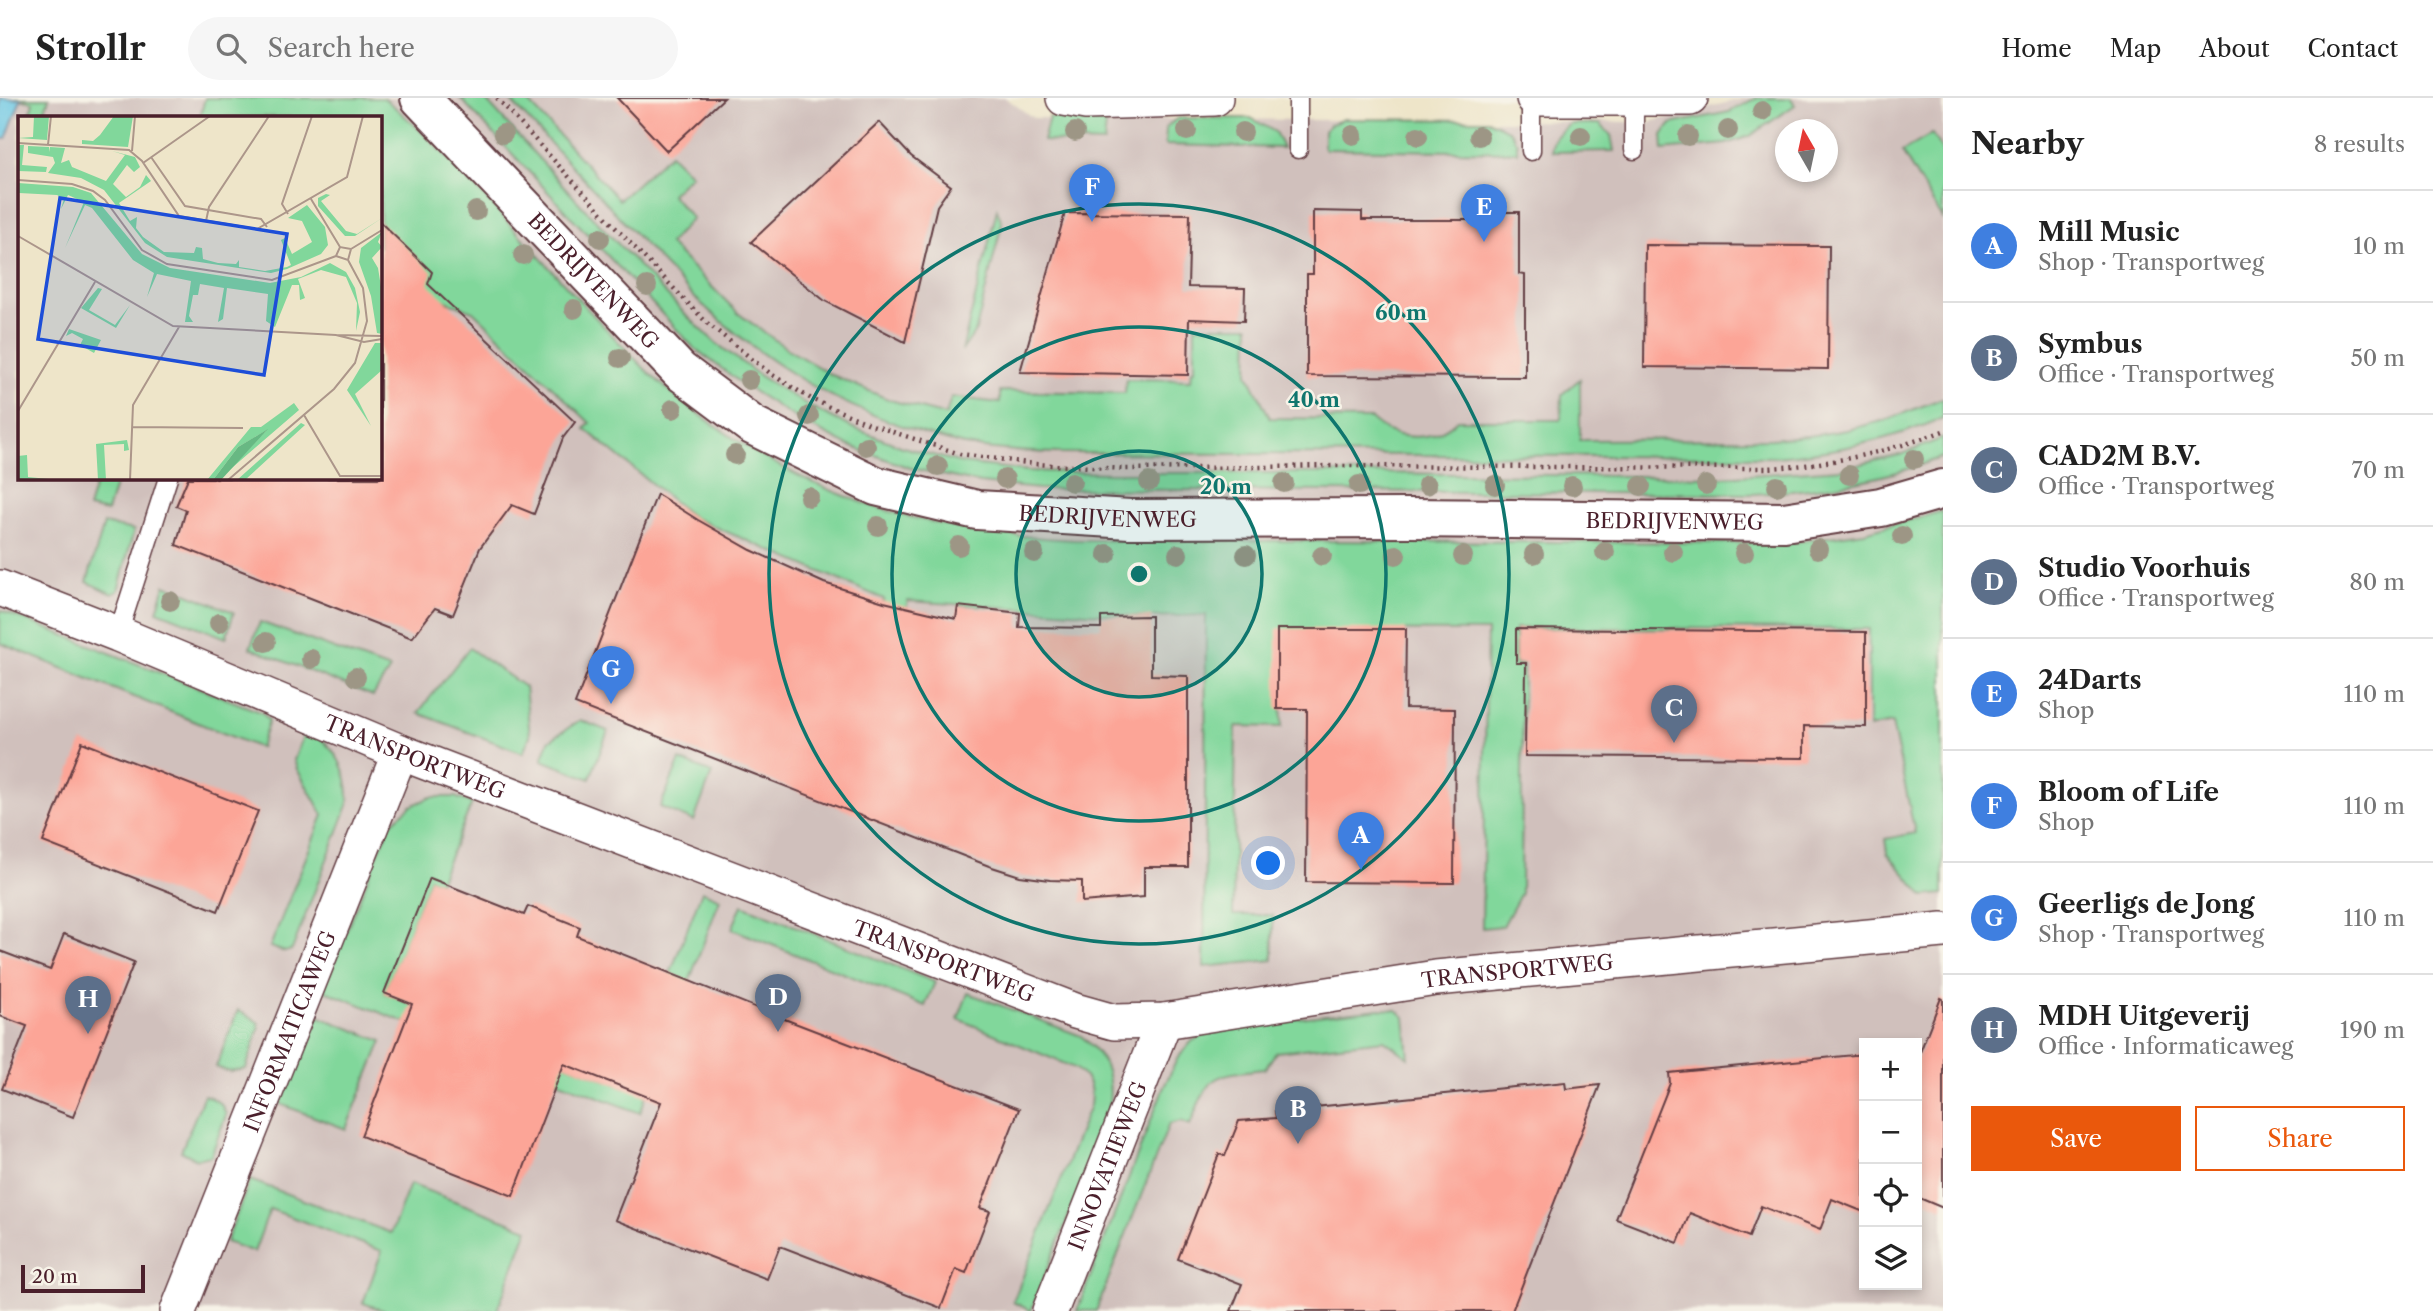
<!DOCTYPE html>
<html lang="en">
<head>
<meta charset="utf-8">
<style>
  :root { --surface:#fff; --page:#f6f6f6; --text:#222; --muted:#767676; --line:#e0e0e0; --accent:#ea580c }
  body { margin:0; font-family:"Libre Caslon Text",serif; background:var(--page); color:var(--text) }
  .controls { position:absolute; right:21px; bottom:21px; display:grid; overflow:hidden; border-radius:0px; box-shadow:0 4px 10px #0003 }
  .controls button { width:63px; height:63px; display:grid; place-items:center; padding:0; border:0; border-bottom:2px solid var(--line); background:var(--surface); color:var(--text); font:35px sans-serif }
  .compass { position:absolute; left:1775px; top:21px; width:63px; height:63px; border-radius:50%; background:var(--surface); box-shadow:0 4px 10px #0003; rotate:351deg }
  .scale { position:absolute; left:21px; bottom:18px; width:124px; box-sizing:border-box; padding-left:7px; border:4px solid #4a1f2b; border-top:0; font-size:19px; line-height:24px; white-space:nowrap; color:#4a1f2b; -webkit-text-stroke:5px #f7f3e8; paint-order:stroke }
  .you { position:absolute; left:1269px; top:766px; width:24px; height:24px; margin:-18px; border:5px solid #fff; border-radius:50%; background:#1a73e8; box-shadow:0 0 0 10px #1a73e833 }
  .badge { display:grid; place-items:center; width:46px; height:46px; border-radius:50%; background:var(--accent); color:#fff; font-size:23px; font-weight:700 }
  .pin { position:absolute; translate:-50% -58px; filter:drop-shadow(0 2px 4px #0008) }
  .pin::after { content:''; position:absolute; top:37px; width:24px; height:21px; background:inherit; clip-path:polygon(0 0,100% 0,50% 100%) }
  .list { margin:0; padding:0; list-style:none }
  h2 { display:flex; justify-content:space-between; align-items:center; height:91px; margin:0; padding:0 28px; font-size:30px }
  h2 small { font-size:23px; font-weight:400; color:var(--muted) }
  .list li { display:grid; grid-template-columns:46px 1fr auto; gap:21px; align-items:center; box-sizing:border-box; height:112px; padding:0 28px; border-top:2px solid var(--line) }
  .list b { display:block; font-size:26px; white-space:nowrap }
  .list p { margin:0; font-size:23px; white-space:nowrap; color:var(--muted) }
  .list em { font-size:23px; font-style:normal; color:var(--muted) }
  .actions { display:flex; gap:14px; padding:21px 28px }
  .actions a { flex:1; padding:16px 0; border:2px solid var(--accent); border-radius:0px; text-align:center; font-size:24px; color:var(--accent) }
  .actions .main { background:var(--accent); color:#fff }
  .icon { flex:none; width:38px; height:38px; fill:none; stroke:currentColor; stroke-width:2; stroke-linecap:round; stroke-linejoin:round }
  .map { position:relative; flex:none; width:1943px; height:1213px; overflow:hidden }
  header { display:flex; align-items:center; gap:42px; box-sizing:border-box; height:98px; padding:0 35px; background:var(--surface); border-bottom:2px solid var(--line) }
  header strong { font-size:33px }
  nav { display:flex; gap:38px; margin-inline-start:auto; font-size:24px }
  .search { width:490px; height:63px; background:var(--page); display:flex; align-items:center; gap:18px; box-sizing:border-box; padding:0 24px; border-radius:38px; color:var(--muted); font-size:26px }
  main { display:flex }
  aside { flex:1; background:var(--surface) }
  .map>svg:first-child { display:block }
  .industrial { fill:#d0c0bc; fill-rule:evenodd }
  .green { fill:#81d79b; stroke:#667b63; stroke-width:2 }
  .water { fill:#66c6e4; stroke:#587288; stroke-width:2 }
  .building { fill:#fca597 }
  .lines { fill:none; stroke-linecap:round; stroke-linejoin:round }
  .lane-casing { stroke:#633d43; stroke-width:21 }
  .street-casing { stroke:#633d43; stroke-width:38 }
  .secondary-casing { stroke:#633d43; stroke-width:42 }
  .path { stroke:#633d43; stroke-width:4.5; stroke-dasharray:2 5; stroke-linecap:butt }
  .lane { stroke:#fff; stroke-width:18 }
  .street { stroke:#fff; stroke-width:35 }
  .secondary { stroke:#fff; stroke-width:38 }
  .tree { fill:#9d9685 }
  .ring { fill:none; stroke:#0f766e; stroke-width:3.5 }
  .labels { text-anchor:middle; dominant-baseline:central; stroke-width:5; stroke-linejoin:round; paint-order:stroke }
  .street-label { font-size:21px; fill:#4a1f2b; stroke:#f7f3e8 }
  .inset-road { fill:none; stroke:#ac968a; stroke-width:2 }
  .view { fill:#1d4ed8; fill-opacity:0.15; stroke:#1d4ed8; stroke-width:3.5 }
  .inset-edge { fill:none; stroke:#4a1f2b; stroke-width:3.5 }
  .centre { fill:#0f766e; stroke:#f7f3e8; stroke-width:3.5 }
  .ring-label { font-size:21px; text-anchor:middle; font-weight:bold; fill:#0f766e; stroke:#f7f3e8; stroke-width:5; stroke-linejoin:round; paint-order:stroke }
</style>
</head>
<body>
<header>
<strong>Strollr</strong>
<div class="search"><svg class="icon" aria-label="search" viewBox="0 0 24 24"><circle cx="10" cy="10" r="6"/><path d="M15 15l6 6"/></svg>Search here</div>
<nav><a>Home</a><a>Map</a><a>About</a><a>Contact</a></nav>
</header>
<main>
<div class="map">
<svg width="1943" height="1213" viewBox="0 0 1943 1213">
  <rect width="100%" height="100%" fill="#f7f3e8"/>
  <filter id="ink" filterUnits="userSpaceOnUse"><feTurbulence type="fractalNoise" baseFrequency=".0143" numOctaves="2"/><feDisplacementMap in="SourceGraphic" scale="14" xChannelSelector="R" yChannelSelector="G"/><feConvolveMatrix kernelMatrix="1 2 1 2 8 2 1 2 1" color-interpolation-filters="sRGB"/></filter>
  <filter id="wash" filterUnits="userSpaceOnUse"><feTurbulence type="fractalNoise" baseFrequency=".00686" numOctaves="4" result="noise"/><feDisplacementMap in="SourceGraphic" scale="28" xChannelSelector="R" yChannelSelector="G"/><feGaussianBlur stdDeviation="1.57" result="paint"/><feColorMatrix in="noise" values="0 0 0 0 0 0 0 0 0 0 0 0 0 0 0 0 0 1.4 0 .05"/><feComposite in="paint" operator="in"/></filter>
  <g filter="url(#wash)">
    <rect width="100%" height="100%" fill="#eee5c9"/>
    <path class="industrial" d="M0 0H1006L1033 20 1649 24 1746 0H1943V1213H0ZM19 19H380V380H19ZM1786 32H1828V74H1786ZM1864 945H1917V1187H1864Z"/>
    <g class="green">
      <polygon points="15,0 49,0 43,19 29,19 33,4"/>
      <path d="M205 0H384C425 34 461 73 497 112 547 167 597 223 649 275 671 296 696 314 720 331 832 409 940 435 1074 442L1787 445 1864 434 1943 413V796L1924 798 1887 755 1885 741 1915 735 1892 625 1869 630V531L1515 530V566L1523 567 1521 795 1503 828 1482 830 1487 533 1279 532 1282 629 1236 628 1233 817H1273V862L1204 869 1206 517 1148 519 908 503 868 681 839 707 884 501 694 420 585 331 590 325 473 213 419 193 380 149V19H200Z"/>
      <path d="M460 0H484L582 108 687 218 716 245 760 278 809 308 851 329 903 349 962 365 1029 373 1108 375H1362L1720 379 1841 371 1903 356 1943 340V359C1881 383 1820 392 1754 396L1039 391 980 385 910 370 847 347 802 324 742 286 693 249Z"/>
      <path d="M508 0H525L619 102 670 56 691 77 671 96 692 120 669 146 739 216 789 252 832 277 890 302 946 317 951 299 1000 305V293L1125 295 1126 281 1191 282 1192 272H1195V228H1249L1248 276 1270 320 1371 321C1394 344 1434 345 1457 322H1561L1562 296 1580 281V342L1771 341 1808 338 1847 332 1886 322 1943 300V320C1889 343 1834 354 1776 359L1057 355C1028 354 999 353 971 348 952 345 933 338 914 332 826 303 763 263 695 200Z"/>
      <polygon points="1756,0 1790,0 1795,7 1750,38 1726,46 1663,52 1662,37 1671,26 1729,14"/>
      <polygon points="1049,19 1086,19 1106,26 1104,45 1043,43"/>
      <polygon points="1178,20 1251,20 1275,34 1283,50 1165,47 1166,29"/>
      <polygon points="1343,21 1488,22 1510,33 1517,45 1517,54 1324,51 1324,33 1330,27"/>
      <path d="M1570 26H1600L1611 37 1614 53 1552 54C1551 40 1560 34 1570 26Z"/>
      <polygon points="1932,36 1943,54 1943,121 1902,54"/>
      <polygon points="997,111 1002,125 976,232 962,253"/>
      <polygon points="97,380 117,380 107,414 88,410"/>
      <polygon points="104,426 134,432 118,493 112,496 87,484"/>
      <polygon points="165,487 234,514 226,540 157,513"/>
      <polygon points="0,512 263,615 269,622 260,650 0,545"/>
      <polygon points="260,524 390,571 373,598 250,550"/>
      <polygon points="469,550 525,589 530,638 523,655 418,615"/>
      <polygon points="580,622 608,633 590,681 542,662 549,643"/>
      <path d="M306 631C335 646 350 673 348 707L292 852 285 854 270 849 323 717 297 671 294 662Z"/>
      <polygon points="680,662 712,675 694,723 660,709"/>
      <polygon points="431,699 455,699 472,705 439,784 430,780 385,895 626,990 702,793 720,801 640,1015 322,892 390,726 411,708"/>
      <polygon points="742,807 935,884 925,908 732,831"/>
      <path d="M968 895 1081 938C1110 962 1113 983 1108 1019L1031 1213 1013 1204 1090 1007C1093 989 1089 981 1075 970L958 921Z"/>
      <path d="M1380 911 1397 912 1405 919 1409 960 1384 942 1276 954 1265 971C1210 977 1210 976 1190 1027L1181 1023 1169 1026 1096 1213H1077L1163 991 1177 961 1192 943 1213 932 1226 928Z"/>
      <polygon points="238,912 258,924 259,929 246,971 230,974 216,969"/>
      <polygon points="315,917 382,943 346,1031 280,1006"/>
      <path d="M204 997C215 1001 223 1004 226 1017L211 1058 196 1061 181 1053Z"/>
      <polygon points="250,1082 391,1135 410,1086 528,1131 497,1213 385,1213 363,1205 382,1153 270,1111 254,1154 226,1144"/>
    </g>
    <polygon class="water" points="0,0 21,1 6,41 0,41"/>
    <g id="blocks">
      <g class="building">
        <polygon points="617,0 724,0 667,53"/>
        <polygon points="879,24 911,58 951,88 937,108 905,244 825,203 751,144"/>
        <polygon points="1313,113 1362,114 1362,122 1471,122 1471,114 1519,114 1519,176 1525,177 1525,279 1307,278 1307,176 1313,176"/>
        <polygon points="1065,115 1190,116 1188,189 1245,190 1244,223 1189,221 1188,277 1020,274"/>
        <polygon points="380,124 432,174 428,186 575,324 563,340 534,416 512,407 480,450 453,517 435,510 412,540 176,447 186,412 176,408 188,380 380,380"/>
        <polygon points="1645,147 1829,148 1828,271 1644,269"/>
        <polygon points="657,396 698,422 751,452 824,485 884,504 956,521 958,508 1020,515 1019,529 1101,530 1101,519 1151,518 1151,577 1188,578 1188,769 1144,769 1144,799 1082,804 1082,783 1050,782 1020,778 989,768 575,606"/>
        <polygon points="1277,531 1406,531 1405,610 1455,611 1454,785 1306,784 1307,611 1277,611"/>
        <polygon points="1516,531 1866,534 1866,629 1804,628 1804,660 1525,658 1526,565 1516,565"/>
        <polygon points="82,644 258,713 218,813 43,744"/>
        <polygon points="430,780 524,817 528,808 580,829 577,838 787,922 1019,1011 980,1110 990,1113 966,1175 956,1171 941,1210 780,1148 767,1181 615,1122 661,1004 564,966 513,1098 361,1038 412,906 384,895"/>
        <polygon points="64,836 134,864 73,1019 2,991 27,928 0,918 0,853 50,872"/>
        <polygon points="1941,900 1943,901 1943,1110 1917,1099 1917,962"/>
        <polygon points="1864,956 1864,1114 1832,1101 1820,1132 1761,1108 1749,1139 1690,1115 1678,1145 1616,1121 1670,985 1669,975"/>
        <polygon points="1565,984 1566,991 1600,987 1512,1213 1231,1213 1242,1186 1178,1161 1219,1056 1225,1058 1239,1023 1276,1020 1275,1013"/>
      </g>
    </g>
  </g>
  <g filter="url(#ink)">
    <use href="#blocks" fill-opacity="0" stroke="#633d43" stroke-width="2"/>
    <g class="lines">
      <g class="lane-casing">
        <g id="lane">
          <polyline points="1531,0 1531,53"/>
          <polyline points="1298,51 1298,0"/>
          <polyline points="1634,52 1634,1"/>
          <polyline points="118,536 168,380"/>
        </g>
      </g>
      <g class="street-casing">
        <g id="street">
          <polyline points="1064,0 1086,4 1215,0"/>
          <polyline points="1534,0 1690,0"/>
          <path id="s1" d="M0 490 118 536 400 654 1075 913 1114 924 1164 923 1436 880 1943 832"/>
          <path id="s2" d="M178 1213 400 654"/>
          <path id="s3" d="M1050 1213 1164 923"/>
        </g>
      </g>
      <g class="secondary-casing">
        <g id="secondary">
          <path id="s4" d="M420 0 680 273 752 327 876 388 977 412 1130 421 1408 420 1784 424 1881 409 1943 391"/>
        </g>
      </g>
      <path class="path" d="M497 0 614 128 707 225 771 276 813 302 872 327 960 356 1035 366 1126 371 1331 368 1767 370C1828 367 1886 355 1943 333"/>
      <use href="#lane" class="lane"/>
      <use href="#street" class="street"/>
      <use href="#secondary" class="secondary"/>
    </g>
    <g class="tree">
      <circle cx="1762" cy="13" r="10"/>
      <circle cx="1728" cy="32" r="10"/>
      <circle cx="1187" cy="33" r="10"/>
      <circle cx="1075" cy="34" r="10"/>
      <circle cx="1243" cy="34" r="10"/>
      <circle cx="503" cy="36" r="10"/>
      <circle cx="1353" cy="37" r="10"/>
      <circle cx="1418" cy="38" r="10"/>
      <circle cx="1479" cy="38" r="10"/>
      <circle cx="1581" cy="38" r="10"/>
      <circle cx="1688" cy="38" r="10"/>
      <circle cx="476" cy="113" r="10"/>
      <circle cx="600" cy="140" r="10"/>
      <circle cx="523" cy="157" r="10"/>
      <circle cx="647" cy="188" r="10"/>
      <circle cx="574" cy="211" r="10"/>
      <circle cx="620" cy="260" r="10"/>
      <circle cx="749" cy="282" r="10"/>
      <circle cx="673" cy="311" r="10"/>
      <circle cx="809" cy="318" r="10"/>
      <circle cx="866" cy="348" r="10"/>
      <circle cx="735" cy="357" r="10"/>
      <circle cx="1914" cy="361" r="10"/>
      <circle cx="938" cy="368" r="10"/>
      <circle cx="1849" cy="377" r="10"/>
      <circle cx="1005" cy="381" r="10"/>
      <circle cx="1072" cy="384" r="10"/>
      <circle cx="1149" cy="384" r="10"/>
      <circle cx="1284" cy="385" r="10"/>
      <circle cx="1359" cy="387" r="10"/>
      <circle cx="1427" cy="387" r="10"/>
      <circle cx="1495" cy="387" r="10"/>
      <circle cx="1706" cy="387" r="10"/>
      <circle cx="1572" cy="388" r="10"/>
      <circle cx="1641" cy="388" r="10"/>
      <circle cx="1777" cy="388" r="10"/>
      <circle cx="809" cy="399" r="10"/>
      <circle cx="878" cy="428" r="10"/>
      <circle cx="1902" cy="438" r="10"/>
      <circle cx="959" cy="448" r="10"/>
      <circle cx="1818" cy="451" r="10"/>
      <circle cx="1605" cy="454" r="10"/>
      <circle cx="1673" cy="454" r="10"/>
      <circle cx="1034" cy="455" r="10"/>
      <circle cx="1744" cy="455" r="10"/>
      <circle cx="1107" cy="456" r="10"/>
      <circle cx="1178" cy="456" r="10"/>
      <circle cx="1534" cy="456" r="10"/>
      <circle cx="1246" cy="457" r="10"/>
      <circle cx="1396" cy="457" r="10"/>
      <circle cx="1322" cy="458" r="10"/>
      <circle cx="1463" cy="458" r="10"/>
      <circle cx="170" cy="503" r="10"/>
      <circle cx="219" cy="525" r="10"/>
      <circle cx="266" cy="544" r="10"/>
      <circle cx="311" cy="561" r="10"/>
      <circle cx="356" cy="579" r="10"/>
    </g>
  </g>
  <circle cx="1139" cy="476" r="123" fill="#0f766e" fill-opacity=".12"/>
  <g class="ring">
    <circle cx="1139" cy="476" r="123"/>
    <circle cx="1139" cy="476" r="247"/>
    <circle cx="1139" cy="476" r="370"/>
  </g>
  <g class="labels">
    <g class="street-label">
      <text stroke="none"><textPath href="#s4" startOffset="252">BEDRIJVENWEG</textPath></text>
      <text stroke="none"><textPath href="#s4" startOffset="840">BEDRIJVENWEG</textPath></text>
      <text stroke="none"><textPath href="#s4" startOffset="1407">BEDRIJVENWEG</textPath></text>
      <text stroke="none"><textPath href="#s1" startOffset="448">TRANSPORTWEG</textPath></text>
      <text stroke="none"><textPath href="#s1" startOffset="1015">TRANSPORTWEG</textPath></text>
      <text stroke="none"><textPath href="#s1" startOffset="1603">TRANSPORTWEG</textPath></text>
      <text stroke="none"><textPath href="#s2" startOffset="301">INFORMATICAWEG</textPath></text>
      <text stroke="none"><textPath href="#s3" startOffset="156">INNOVATIEWEG</textPath></text>
    </g>
  </g>
  <g transform="translate(18 18)">
    <rect width="364" height="364" fill="#eee5c9"/>
    <path d="M16 0H31L29 24 0 22 15 21ZM96 0H115L110 31 64 28V24L75 25 82 19ZM0 29H6L4 49 29 51 28 56 0 55ZM10 30 31 31V36L32 31 47 32 43 47 51 44 54 51 88 65 107 39 94 35 117 41 122 51 116 56 109 49 95 68 108 81 122 71 128 59 133 65 101 87 112 105 119 101 118 112 125 121 146 136 176 137 178 131 184 132 185 143 200 147 218 148 221 144V151L247 155 269 151 273 149 263 124 267 122 274 138 294 126 284 105 270 102 289 89 307 111 310 129 303 138 269 153 253 157 149 141 127 127 86 74 63 62 30 57 37 47 35 41 10 37ZM0 67 55 71 73 77 124 138 152 152 252 167 283 161 312 147 328 156 337 172 342 196 338 215 339 187 328 161 303 154 280 163 287 182 282 184 281 169H274L257 211 248 205 250 178 209 172 205 203 200 206 206 172 182 168 180 179H175L171 200 175 206H167L173 165 139 158 129 181 136 157 115 144 74 92 67 89 47 132 66 86 50 79 43 93 46 83 39 79 1 77ZM308 78 312 79 303 85 328 115 339 118 364 102 337 120H327L300 90V82ZM364 116 360 126 364 131 354 142 360 152 364 177V218L359 217 353 180 341 146 343 132ZM80 172 84 173 71 194 97 209 112 189 98 212 63 192ZM51 213 83 224 76 237 62 229 65 223 54 217 48 220ZM357 227H364V254L337 278 353 310 329 274ZM276 287 281 294 208 357 249 314 220 331 195 364H189L233 311H243ZM283 307 287 309 227 364H219ZM109 324 111 334 106 335V328L86 329 88 364H80L78 328ZM9 339 10 361 41 364H1L0 340Z" fill="#81d79b"/>
    <path d="M250 313 203 364H195L220 331Z" fill="#68b883"/>
    <path class="inset-road" d="M0 27 111 34 124 45 161 100 239 113 329 61 345 0M30 29 33 0M114 35 117 0M133 41 167 90 243 103 249 111M125 47 192 0M0 64 54 68 75 75 87 84 124 134 149 148 254 164 318 140M293 83 322 131M270 98 264 88 294 0M188 105 191 91 251 0M0 120 155 210 318 219M333 133 364 114M318 140 330 144 333 133M318 140 322 131 333 133M364 220 318 219 346 226 364 223M0 295 77 166M286 299 322 360H364M115 311 225 312M112 364 115 289 161 211M210 364 316 273 337 247 349 205 345 172 330 144"/>
    <path class="view" d="M42 82 269 118 246 259 20 223Z"/>
    <rect width="364" height="364" class="inset-edge"/>
  </g>
  <circle cx="1139" cy="476" r="10" class="centre"/>
  <g class="ring-label">
    <text x="1401" y="222">60 m</text>
    <text x="1314" y="309">40 m</text>
    <text x="1226" y="396">20 m</text>
  </g>
</svg>
<div class="controls">
<button>+</button>
<button>−</button>
<button><svg class="icon" aria-label="locate" viewBox="0 0 24 24"><circle cx="12" cy="12" r="6"/><path d="M12 2v4M12 18v4M2 12h4M18 12h4"/></svg></button>
<button><svg class="icon" aria-label="layers" viewBox="0 0 24 24"><path d="M12 4l9 5-9 5-9-5zM3 14l9 5 9-5"/></svg></button>
</div>
<svg class="compass" viewBox="-18 -18 36 36"><path d="M0-13l5 13h-10z" fill="#e53935"/><path d="M0 13l5-13h-10z" fill="#767676"/></svg>
<div class="scale">20 m</div>
<div class="you"></div>
<div class="pin badge" style="left:1361px;top:772px;background:#3f7fe0">A</div>
<div class="pin badge" style="left:1298px;top:1046px;background:#5c6f8a">B</div>
<div class="pin badge" style="left:1674px;top:645px;background:#5c6f8a">C</div>
<div class="pin badge" style="left:778px;top:934px;background:#5c6f8a">D</div>
<div class="pin badge" style="left:1484px;top:144px;background:#3f7fe0">E</div>
<div class="pin badge" style="left:1092px;top:124px;background:#3f7fe0">F</div>
<div class="pin badge" style="left:611px;top:606px;background:#3f7fe0">G</div>
<div class="pin badge" style="left:88px;top:936px;background:#5c6f8a">H</div>
</div>
<aside>
<h2>Nearby<small>8 results</small></h2>
<ul class="list">
<li><span class="badge" style="background:#3f7fe0">A</span><div><b>Mill Music</b><p>Shop · Transportweg</p></div><em>10 m</em></li>
<li><span class="badge" style="background:#5c6f8a">B</span><div><b>Symbus</b><p>Office · Transportweg</p></div><em>50 m</em></li>
<li><span class="badge" style="background:#5c6f8a">C</span><div><b>CAD2M B.V.</b><p>Office · Transportweg</p></div><em>70 m</em></li>
<li><span class="badge" style="background:#5c6f8a">D</span><div><b>Studio Voorhuis</b><p>Office · Transportweg</p></div><em>80 m</em></li>
<li><span class="badge" style="background:#3f7fe0">E</span><div><b>24Darts</b><p>Shop</p></div><em>110 m</em></li>
<li><span class="badge" style="background:#3f7fe0">F</span><div><b>Bloom of Life</b><p>Shop</p></div><em>110 m</em></li>
<li><span class="badge" style="background:#3f7fe0">G</span><div><b>Geerligs de Jong</b><p>Shop · Transportweg</p></div><em>110 m</em></li>
<li><span class="badge" style="background:#5c6f8a">H</span><div><b>MDH Uitgeverij</b><p>Office · Informaticaweg</p></div><em>190 m</em></li>
</ul>
<div class="actions"><a class="main">Save</a><a>Share</a></div>
</aside>
</main>
</body>
</html>
